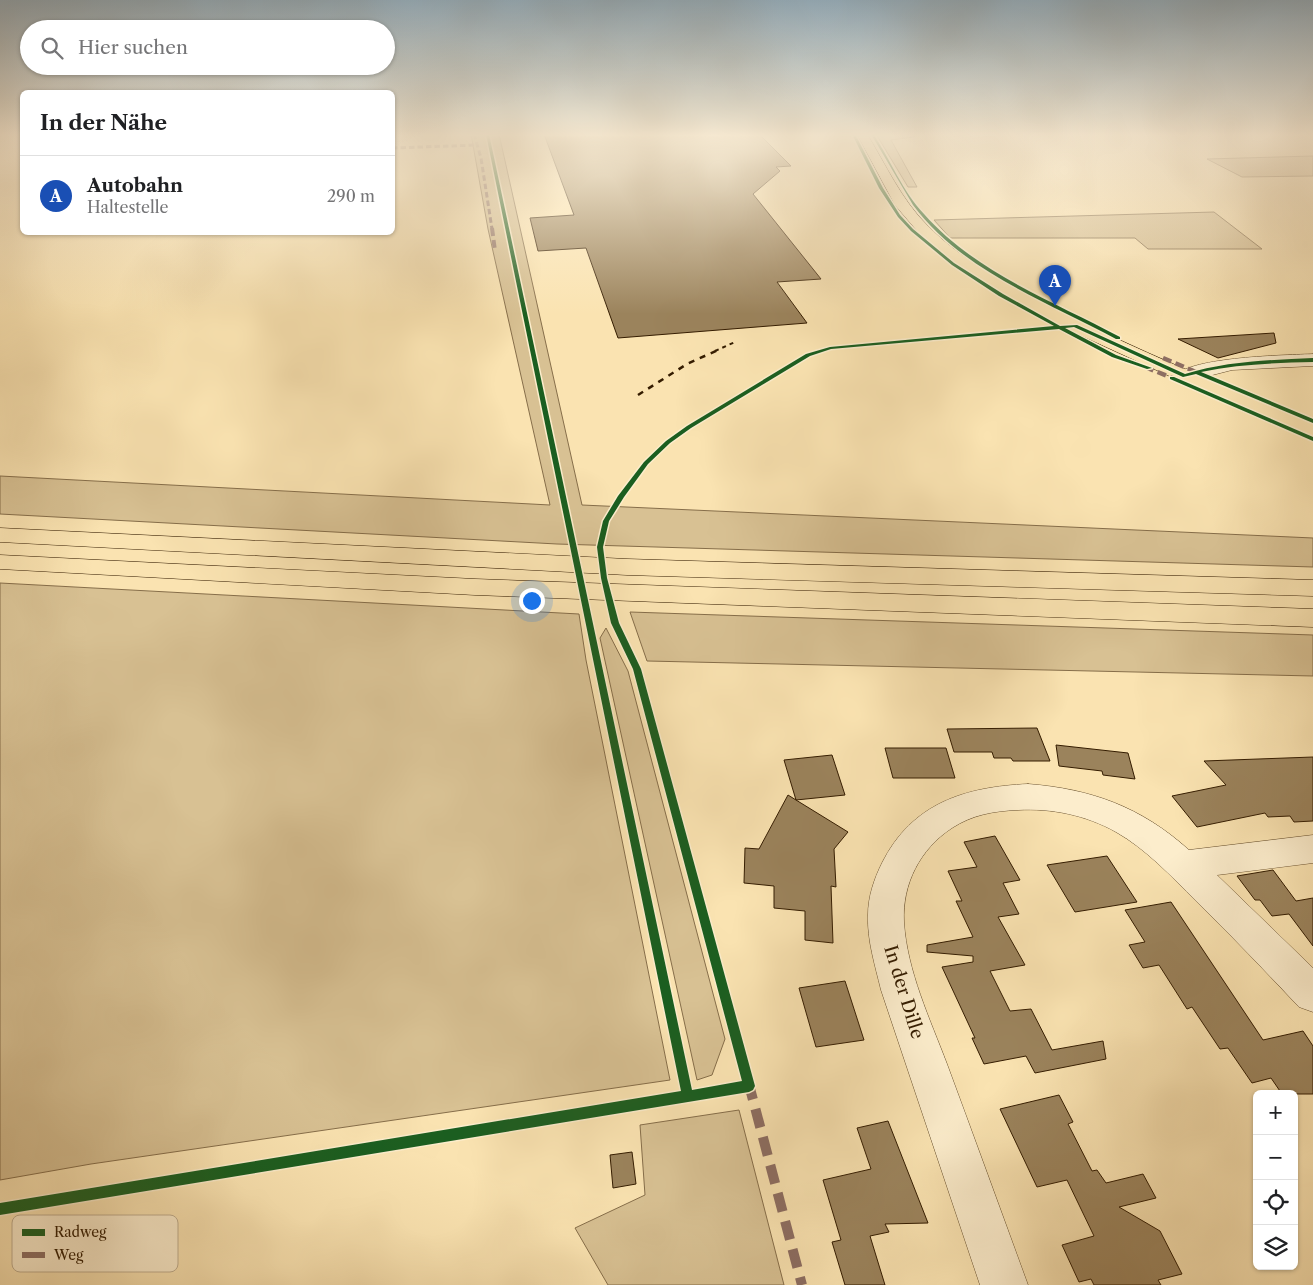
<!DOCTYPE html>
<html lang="de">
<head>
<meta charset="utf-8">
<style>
  :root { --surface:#fff; --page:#f6f6f6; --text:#202124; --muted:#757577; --line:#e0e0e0; --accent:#8f2418 }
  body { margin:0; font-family:"Libre Caslon Text",serif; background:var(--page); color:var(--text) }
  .controls { position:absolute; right:15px; bottom:15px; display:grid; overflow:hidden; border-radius:8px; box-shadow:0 1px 4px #0004 }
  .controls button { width:45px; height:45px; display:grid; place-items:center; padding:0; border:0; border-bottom:1px solid var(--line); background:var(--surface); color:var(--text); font:25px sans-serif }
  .you { position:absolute; left:531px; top:600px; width:18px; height:18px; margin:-12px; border:4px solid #fff; border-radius:50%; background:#1a73e8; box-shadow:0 0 0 8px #1a73e833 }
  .badge { display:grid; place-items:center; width:32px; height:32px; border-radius:50%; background:var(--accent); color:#fff; font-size:16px; font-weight:700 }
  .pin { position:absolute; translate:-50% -41px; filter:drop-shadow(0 1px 2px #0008) }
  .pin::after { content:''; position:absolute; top:26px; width:18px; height:15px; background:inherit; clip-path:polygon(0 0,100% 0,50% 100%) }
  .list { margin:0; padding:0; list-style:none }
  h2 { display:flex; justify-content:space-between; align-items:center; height:65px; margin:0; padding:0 20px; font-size:21px }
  h2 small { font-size:16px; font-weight:400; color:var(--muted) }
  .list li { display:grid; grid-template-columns:32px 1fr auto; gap:15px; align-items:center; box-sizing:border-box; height:80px; padding:0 20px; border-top:1px solid var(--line) }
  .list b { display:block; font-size:19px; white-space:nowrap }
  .list p { margin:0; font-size:16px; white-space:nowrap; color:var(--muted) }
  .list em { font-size:16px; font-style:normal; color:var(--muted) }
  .icon { flex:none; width:28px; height:28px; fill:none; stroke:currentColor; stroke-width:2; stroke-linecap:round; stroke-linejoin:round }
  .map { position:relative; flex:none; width:1313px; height:1285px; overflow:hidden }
  .search { position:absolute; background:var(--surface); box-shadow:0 1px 4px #0004; left:20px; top:20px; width:375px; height:55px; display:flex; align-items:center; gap:12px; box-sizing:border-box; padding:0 18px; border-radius:28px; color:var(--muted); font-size:19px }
  .panel { position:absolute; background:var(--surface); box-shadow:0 1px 4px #0004; left:20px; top:90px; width:375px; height:145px; border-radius:8px }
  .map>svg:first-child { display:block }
  .green { fill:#d8c193; stroke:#866e4a }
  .building { fill:#9b835c; stroke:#341c00 }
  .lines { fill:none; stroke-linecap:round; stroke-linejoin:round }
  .minor-casing { stroke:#664e2c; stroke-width:1 }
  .major-casing { stroke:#341c00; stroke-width:1 }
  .highway-casing { stroke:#341c00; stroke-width:1 }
  .minor { fill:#fcedcc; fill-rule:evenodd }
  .major { fill:#fae3b1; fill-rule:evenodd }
  .highway { fill:#fae3b1; fill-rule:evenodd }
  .rail-far1 { stroke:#341c00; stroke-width:2; stroke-dasharray:4 4; stroke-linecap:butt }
  .rail { stroke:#341c00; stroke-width:2.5; stroke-dasharray:6 6; stroke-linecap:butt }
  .quiet-far3 { stroke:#8d6e63; stroke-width:3; stroke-dasharray:5.5 3; stroke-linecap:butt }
  .quiet-far2 { stroke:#8d6e63; stroke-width:4; stroke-dasharray:8 4; stroke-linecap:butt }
  .quiet-far1 { stroke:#8d6e63; stroke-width:4.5; stroke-dasharray:9 4.5; stroke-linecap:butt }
  .quiet { stroke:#8d6e63; stroke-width:10; stroke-dasharray:19 10; stroke-linecap:butt }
  .cycleway-casing { stroke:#fcedcc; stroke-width:3 }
  .cycleway { fill:#1b5e20; fill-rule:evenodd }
  .labels { text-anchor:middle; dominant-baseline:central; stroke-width:4; stroke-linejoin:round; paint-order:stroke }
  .near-street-label { font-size:18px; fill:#341c00; stroke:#fcedcc }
  .key { fill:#fcedcc; stroke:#c0ae8f; stroke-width:1 }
  .key-label { font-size:14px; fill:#341c00 }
</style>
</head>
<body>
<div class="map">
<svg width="1313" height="1285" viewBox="0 0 1313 1285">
  <rect width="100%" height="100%" fill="#fae3b1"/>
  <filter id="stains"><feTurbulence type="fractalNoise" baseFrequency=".004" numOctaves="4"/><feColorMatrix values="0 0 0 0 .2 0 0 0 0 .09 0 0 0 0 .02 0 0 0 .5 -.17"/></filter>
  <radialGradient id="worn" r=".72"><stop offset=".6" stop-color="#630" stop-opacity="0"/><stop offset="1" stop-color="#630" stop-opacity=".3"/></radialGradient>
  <g class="green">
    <polygon points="471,134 499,134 582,505 1313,538 1313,567 557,544 0,514 0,476 550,505 488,229"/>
    <polygon points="876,134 909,134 914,137 891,140 917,187 908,187"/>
    <polygon points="1313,156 1313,176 1242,177 1207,159"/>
    <polygon points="1214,212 1262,249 1148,249 1135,238 950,238 934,220"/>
    <polygon points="0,583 579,614 586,660 670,1080 91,1164 0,1180"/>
    <polygon points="630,612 1313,635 1313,676 647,661"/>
    <polygon points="606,628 628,671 725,1039 712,1075 697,1080 600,638"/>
    <polygon points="739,1110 784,1285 608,1285 575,1228 645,1195 640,1125"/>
  </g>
  <g class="building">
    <polygon points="544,134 759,134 791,166 776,167 780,171 753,194 821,279 777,282 807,323 618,338 586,248 538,251 530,218 574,215"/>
    <polygon points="1274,333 1276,343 1218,358 1178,339"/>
    <polygon points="1037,728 1050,761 1013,761 1011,758 994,758 992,752 954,752 947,729"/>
    <polygon points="1056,745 1128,753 1135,779 1103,775 1102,771 1059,766"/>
    <polygon points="885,748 946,748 955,778 893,778"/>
    <polygon points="832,755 845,795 796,800 848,832 834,849 836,887 831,886 833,943 805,940 805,911 774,908 774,886 744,883 745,848 759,849 788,795 796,800 784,760"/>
    <polygon points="1313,757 1313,821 1294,822 1290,816 1268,817 1265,813 1197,827 1172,796 1226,785 1204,761"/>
    <polygon points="995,836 1020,880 1003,883 1019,914 998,917 1025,965 990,971 1010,1011 1031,1009 1052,1050 1103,1041 1106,1059 1035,1073 1026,1056 984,1064 972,1038 975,1038 942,967 973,962 973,956 927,952 927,945 973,937 956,901 962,901 948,871 977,867 964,842"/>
    <polygon points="1107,856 1137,902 1075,912 1047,865"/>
    <polygon points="1273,870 1296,901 1313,898 1313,946 1289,914 1272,916 1260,900 1255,900 1237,876"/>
    <polygon points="1171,902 1263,1040 1303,1031 1313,1046 1313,1094 1282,1094 1271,1078 1252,1083 1228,1048 1220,1049 1192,1007 1187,1009 1159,965 1143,968 1129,945 1145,942 1125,910"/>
    <polygon points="845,981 864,1040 816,1047 799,988"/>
    <polygon points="1059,1095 1073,1122 1068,1124 1092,1171 1097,1170 1106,1183 1143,1174 1156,1198 1119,1207 1160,1231 1182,1274 1158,1280 1161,1285 1094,1285 1091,1279 1079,1282 1062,1245 1094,1236 1067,1180 1037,1187 1000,1109"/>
    <polygon points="888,1121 928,1223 885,1224 889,1232 870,1236 885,1285 845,1285 832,1242 841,1240 823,1180 871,1169 857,1128"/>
    <polygon points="632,1152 636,1184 613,1188 610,1155"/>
  </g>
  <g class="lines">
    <g class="minor-casing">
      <g id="minor">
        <path d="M1313 354V366L1232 370 1185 382 1178 380 1176 376C1189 357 1288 355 1313 354Z"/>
        <path d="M1028 784C1092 789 1141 807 1189 850L1313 835V863L1217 875 1313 968V1012L1299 1007C1265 971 1231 935 1196 901 1171 876 1146 849 1116 832 1086 815 1051 808 1018 810 993 811 972 815 952 828 920 849 902 884 904 922 907 971 930 1019 947 1064 974 1137 1001 1211 1028 1285H980L881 990C875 965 867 940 868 915 868 897 874 879 882 863 912 803 965 787 1028 784Z"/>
      </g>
    </g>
    <g class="major-casing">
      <path id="major" d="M857 134H867C886 165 901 199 927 225 961 260 1007 284 1050 306 1135 350 1225 386 1313 423V436L1178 380 1069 330 1006 296 959 266 918 232 895 205Z"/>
    </g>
    <g class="highway-casing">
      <g id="highway">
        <polygon points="0,528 627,559 1313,580 1313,596 627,575 0,542"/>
        <polygon points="0,555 475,579 1313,609 1313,627 475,595 0,569"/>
      </g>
    </g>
    <use href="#minor" class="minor"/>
    <use href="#major" class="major"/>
    <use href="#highway" class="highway"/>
    <polyline class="rail-far1" points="715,351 735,342"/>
    <polyline class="rail" points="638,395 687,364 718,350"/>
    <g class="quiet-far3">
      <polyline points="474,134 481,158 492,229"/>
      <polyline points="392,148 476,145"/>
    </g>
    <polyline class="quiet-far2" points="492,228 495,251"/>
    <g class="quiet-far1">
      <polyline points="1163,358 1196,372"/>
      <polyline points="1145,367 1175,379"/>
    </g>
    <polyline class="quiet" points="748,1081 802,1285"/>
    <g class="cycleway-casing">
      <g id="cycleway">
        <path d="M486 134H489L692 1090 742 1081 633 669 611 623 601 578 597 547 603 521 618 496 644 462 666 441 687 426 806 354 830 347 1054 326 999 296 952 265 911 231 898 217 879 188 852 134H855L883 188 900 215 913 229 954 263 1003 294 1060 326 1077 325 1185 374C1227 361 1270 360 1313 358V362C1275 363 1238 364 1201 372L1313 419V423L1196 374 1183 377 1074 327 1065 328 1116 355 1152 368 1147 369 1112 357 1059 329 831 349 810 356 691 428 670 443 648 464 624 497 609 521 603 547 607 578 619 623 641 669 755 1086 753 1090 749 1092 0 1215V1203L681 1091Z"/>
        <path d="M871 134H873C891 160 902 191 924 214 976 273 1053 301 1120 337V339H1116C1046 301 962 271 913 205Z"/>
        <polygon points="1170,377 1174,377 1313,437 1313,441 1170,379"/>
      </g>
    </g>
    <use href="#cycleway" class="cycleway"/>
  </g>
  <linearGradient id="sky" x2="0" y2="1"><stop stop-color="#94acba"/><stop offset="0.43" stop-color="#fdf2dc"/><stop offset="1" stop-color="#fdf2dc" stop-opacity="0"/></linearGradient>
  <rect width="1313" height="314" fill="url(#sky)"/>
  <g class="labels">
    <g class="near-street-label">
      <text transform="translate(904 992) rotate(73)">In der Dille</text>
    </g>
  </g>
  <rect x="12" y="1215" width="166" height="57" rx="8" class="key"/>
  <rect x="22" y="1229" width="23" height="7" fill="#1b5e20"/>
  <rect x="22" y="1252" width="23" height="6" fill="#8d6e63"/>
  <g class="key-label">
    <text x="54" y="1237">Radweg</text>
    <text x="54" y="1260">Weg</text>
  </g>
  <rect width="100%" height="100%" filter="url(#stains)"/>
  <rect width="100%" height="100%" fill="url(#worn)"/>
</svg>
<div class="controls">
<button>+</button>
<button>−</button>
<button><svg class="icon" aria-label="locate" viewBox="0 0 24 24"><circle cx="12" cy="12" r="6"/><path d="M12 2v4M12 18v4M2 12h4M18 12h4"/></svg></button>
<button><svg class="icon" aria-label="layers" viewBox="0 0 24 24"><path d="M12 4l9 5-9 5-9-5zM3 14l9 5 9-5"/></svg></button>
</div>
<div class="you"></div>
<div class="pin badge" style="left:1055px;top:306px;background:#1a4fb4">A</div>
<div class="search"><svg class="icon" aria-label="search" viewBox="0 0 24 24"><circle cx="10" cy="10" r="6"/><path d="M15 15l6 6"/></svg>Hier suchen</div>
<section class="panel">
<h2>In der Nähe<small></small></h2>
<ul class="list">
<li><span class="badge" style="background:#1a4fb4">A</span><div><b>Autobahn</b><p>Haltestelle</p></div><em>290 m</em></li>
</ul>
</section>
</div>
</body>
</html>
